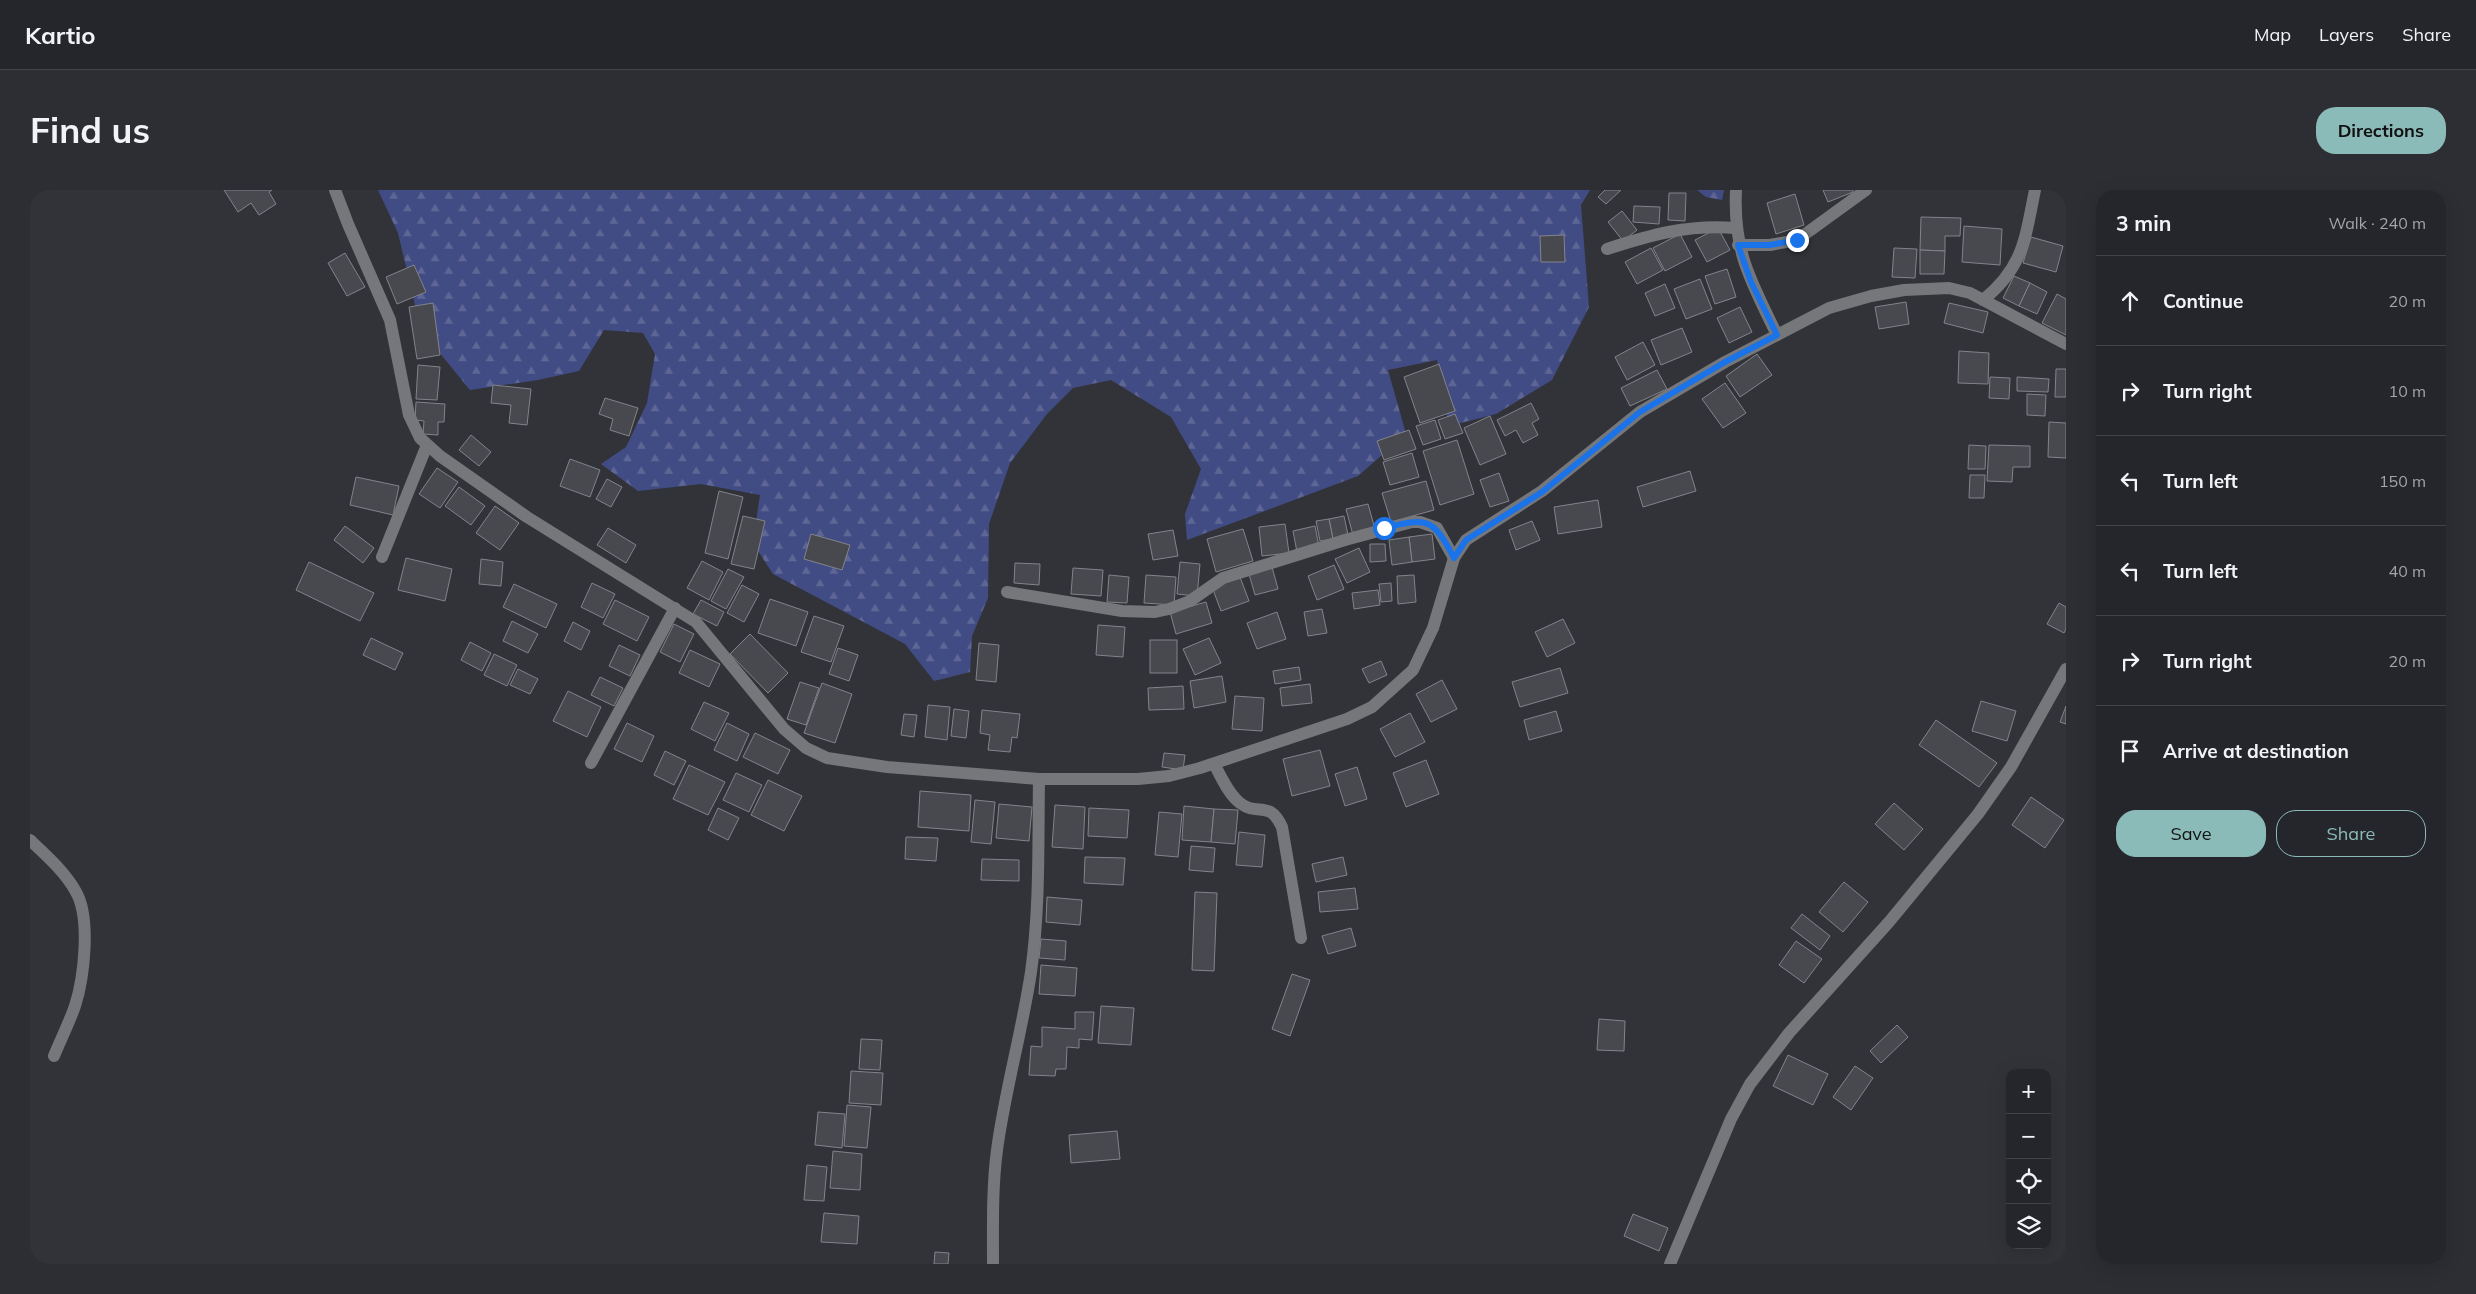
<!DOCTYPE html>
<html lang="en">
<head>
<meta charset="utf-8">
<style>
  :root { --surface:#25262b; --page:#2d2e33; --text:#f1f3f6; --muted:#a3a5a9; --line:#424347; --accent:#8bbbb9 }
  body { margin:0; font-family:Mulish,sans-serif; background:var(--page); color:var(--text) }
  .controls { position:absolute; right:15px; bottom:15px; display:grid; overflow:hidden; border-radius:10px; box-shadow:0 5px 20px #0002 }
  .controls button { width:45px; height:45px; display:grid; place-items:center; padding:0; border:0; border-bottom:1px solid var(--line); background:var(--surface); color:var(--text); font:25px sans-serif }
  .stop { position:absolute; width:15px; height:15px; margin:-11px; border:4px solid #1a73e8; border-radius:50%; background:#fff }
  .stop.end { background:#1a73e8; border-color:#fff; box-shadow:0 1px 5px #0008 }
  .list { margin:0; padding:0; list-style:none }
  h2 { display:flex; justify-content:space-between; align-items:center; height:65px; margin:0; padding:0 20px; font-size:21px }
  h2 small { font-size:16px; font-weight:400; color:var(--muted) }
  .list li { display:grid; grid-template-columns:32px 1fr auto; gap:15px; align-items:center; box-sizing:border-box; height:90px; padding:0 20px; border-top:1px solid var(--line) }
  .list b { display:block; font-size:19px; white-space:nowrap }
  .list em { font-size:16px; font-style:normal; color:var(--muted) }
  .actions { display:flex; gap:10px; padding:15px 20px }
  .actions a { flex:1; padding:11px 0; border:1px solid var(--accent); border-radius:20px; text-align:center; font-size:18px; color:var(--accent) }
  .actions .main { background:var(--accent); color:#111 }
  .icon { flex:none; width:28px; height:28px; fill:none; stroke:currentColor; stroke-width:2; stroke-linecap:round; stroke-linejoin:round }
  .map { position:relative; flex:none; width:2036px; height:1074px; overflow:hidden; border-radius:20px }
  header { display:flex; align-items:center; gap:30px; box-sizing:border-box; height:70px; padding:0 25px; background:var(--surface); border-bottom:1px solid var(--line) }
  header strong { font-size:24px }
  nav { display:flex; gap:28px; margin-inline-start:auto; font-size:18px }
  .intro { display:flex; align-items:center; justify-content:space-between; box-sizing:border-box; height:120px; padding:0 30px }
  h1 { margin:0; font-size:35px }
  .button { padding:12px 22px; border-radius:20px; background:var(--accent); color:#111; font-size:18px; font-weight:700 }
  main { display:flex; gap:30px; padding:0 30px }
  aside { flex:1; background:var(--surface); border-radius:20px; box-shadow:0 5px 20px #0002 }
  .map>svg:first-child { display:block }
  .forest { fill:url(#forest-firs) }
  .building { fill:#47494f; stroke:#83848b }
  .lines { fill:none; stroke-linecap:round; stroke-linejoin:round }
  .minor { stroke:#76777a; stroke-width:12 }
  .route { stroke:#1a73e8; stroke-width:6 }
</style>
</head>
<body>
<header>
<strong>Kartio</strong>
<nav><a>Map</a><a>Layers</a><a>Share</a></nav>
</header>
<div class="intro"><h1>Find us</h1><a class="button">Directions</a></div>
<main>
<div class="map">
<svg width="2036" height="1074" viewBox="0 0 2036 1074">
  <defs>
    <pattern id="forest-firs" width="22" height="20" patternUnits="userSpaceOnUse" patternTransform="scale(1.25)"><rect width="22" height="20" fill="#424c84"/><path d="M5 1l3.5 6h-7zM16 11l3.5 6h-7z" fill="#5d6695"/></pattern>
  </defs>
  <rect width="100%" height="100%" fill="#313339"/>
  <g class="forest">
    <polygon points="348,0 1560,0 1551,15 1559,117 1522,190 1466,224 1419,236 1407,170 1358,180 1376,244 1328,286 1157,350 1155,324 1171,279 1141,227 1081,190 1043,198 1017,224 980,273 959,334 958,408 942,446 940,482 904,491 875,454 743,384 723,353 730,305 671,294 608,301 571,274 596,257 617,213 625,164 613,143 574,140 549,181 508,190 440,200 391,140 368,43"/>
    <polygon points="1667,0 1694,0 1692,10 1676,7"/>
  </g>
  <g class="building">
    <polygon points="194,0 242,0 239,2 246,14 229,25 221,13 208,22"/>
    <polygon points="1575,0 1591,0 1576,14 1568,7"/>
    <polygon points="1793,0 1823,0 1823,2 1798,12"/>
    <polygon points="1639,3 1656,3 1655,31 1638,30"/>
    <polygon points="1765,4 1774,35 1746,44 1737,13"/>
    <polygon points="1604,16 1630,17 1629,34 1603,32"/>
    <polygon points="1592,21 1607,40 1593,51 1578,32"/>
    <polygon points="1891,27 1931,28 1930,46 1915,46 1915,61 1890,60"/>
    <polygon points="1934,36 1972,39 1970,75 1932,72"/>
    <polygon points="1688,38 1700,60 1677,72 1665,50"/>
    <polygon points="1650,44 1662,67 1635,81 1623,58"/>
    <polygon points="1534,45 1535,72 1511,72 1510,46"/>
    <polygon points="2001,47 2033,56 2026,82 1993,73"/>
    <polygon points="1621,58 1633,80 1607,94 1595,72"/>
    <polygon points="1864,58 1887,59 1885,88 1862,87"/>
    <polygon points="1890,60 1915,61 1914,84 1890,84"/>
    <polygon points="315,63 335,97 317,106 298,73"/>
    <polygon points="384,75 396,102 367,114 356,87"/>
    <polygon points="1697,79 1706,107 1685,114 1675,86"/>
    <polygon points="1984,86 2000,93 1989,116 1973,108"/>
    <polygon points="1670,89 1682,119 1656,129 1644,99"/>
    <polygon points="2000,93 2017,102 2007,124 1989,116"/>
    <polygon points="1635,94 1645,118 1625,126 1615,103"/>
    <polygon points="2027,104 2036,109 2036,145 2012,133"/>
    <polygon points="1876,112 1879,134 1849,139 1845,117"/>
    <polygon points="403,113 410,165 387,169 379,117"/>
    <polygon points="1919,113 1958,122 1953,143 1914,133"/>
    <polygon points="1710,117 1722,142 1699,153 1687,128"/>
    <polygon points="1652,138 1662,162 1631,175 1621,150"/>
    <polygon points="1613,152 1625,175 1597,190 1585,167"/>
    <polygon points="1929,161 1959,163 1958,194 1928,193"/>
    <polygon points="1727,164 1742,185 1710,207 1696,186"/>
    <polygon points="1409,174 1425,221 1390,233 1374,187"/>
    <polygon points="388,175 410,177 407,210 386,209"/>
    <polygon points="2026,179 2036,179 2036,207 2025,207"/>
    <polygon points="1627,180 1637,199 1600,216 1591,198"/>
    <polygon points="1960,187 1980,188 1979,209 1959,208"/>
    <polygon points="1987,187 2019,189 2018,202 1987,201"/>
    <polygon points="1695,193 1716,223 1693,238 1672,209"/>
    <polygon points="463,195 501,199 497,235 479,233 481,215 461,213"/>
    <polygon points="1997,204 2016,205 2015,226 1997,225"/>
    <polygon points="575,208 608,218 599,246 580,240 583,229 569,224"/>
    <polygon points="386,212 415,214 414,232 408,232 408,245 393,244 394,231 385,230"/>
    <polygon points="1501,213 1509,229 1502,233 1508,245 1493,253 1486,240 1475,246 1467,230"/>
    <polygon points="1425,224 1433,243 1415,249 1408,230"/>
    <polygon points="1460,226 1476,264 1450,275 1434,238"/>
    <polygon points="1405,230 1411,249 1393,255 1386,236"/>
    <polygon points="2019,232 2036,233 2036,268 2018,267"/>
    <polygon points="1379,240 1386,259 1354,270 1347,251"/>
    <polygon points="441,245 461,262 449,276 429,260"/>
    <polygon points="1427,250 1444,304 1410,315 1393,261"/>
    <polygon points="1939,255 1956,256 1955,279 1938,279"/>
    <polygon points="1959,255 2000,256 2000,277 1983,277 1982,292 1957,291"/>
    <polygon points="1382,263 1389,287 1360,295 1353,272"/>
    <polygon points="540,269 570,280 560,307 530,296"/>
    <polygon points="407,278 428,292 410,318 389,304"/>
    <polygon points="1660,281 1666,301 1613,317 1607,297"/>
    <polygon points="1469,283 1479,311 1460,317 1450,290"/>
    <polygon points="1940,285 1955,285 1954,308 1939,308"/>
    <polygon points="326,287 369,296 363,325 320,315"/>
    <polygon points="577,289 592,297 581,317 566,309"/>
    <polygon points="1396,291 1404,320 1361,332 1352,303"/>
    <polygon points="429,297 455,316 441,335 415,316"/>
    <polygon points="689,301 713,307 698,369 675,363"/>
    <polygon points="1568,310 1572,337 1528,344 1524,317"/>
    <polygon points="1338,314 1345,339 1323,345 1316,319"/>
    <polygon points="465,316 489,333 470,360 446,343"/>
    <polygon points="713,326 735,331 724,379 701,374"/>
    <polygon points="1314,326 1318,345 1303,349 1299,329"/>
    <polygon points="1299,329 1303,349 1290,351 1286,331"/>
    <polygon points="1502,331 1510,350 1486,360 1479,340"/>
    <polygon points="1255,334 1259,363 1232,366 1229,337"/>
    <polygon points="315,336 344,358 333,373 304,350"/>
    <polygon points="1285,336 1289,357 1267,362 1263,341"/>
    <polygon points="578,338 606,355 596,373 567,355"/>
    <polygon points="1213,339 1223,371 1186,382 1177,349"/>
    <polygon points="1143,340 1148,366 1123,370 1118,344"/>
    <polygon points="781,344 820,355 812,380 774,369"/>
    <polygon points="1402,344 1405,369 1382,372 1379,347"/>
    <polygon points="1379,347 1382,372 1362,375 1359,350"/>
    <polygon points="1340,354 1355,354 1356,371 1340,372"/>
    <polygon points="1329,358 1340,382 1317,393 1305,369"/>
    <polygon points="376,368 422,379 415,411 368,400"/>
    <polygon points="451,369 473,372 471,396 449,394"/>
    <polygon points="672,371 693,382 679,410 657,398"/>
    <polygon points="279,372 344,403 330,431 266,400"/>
    <polygon points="1150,372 1170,374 1167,406 1147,404"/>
    <polygon points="985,373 1010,374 1009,395 984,393"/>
    <polygon points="1304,375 1314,399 1287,410 1278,386"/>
    <polygon points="1242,377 1248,399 1225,405 1219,384"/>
    <polygon points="1043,378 1073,380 1071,406 1041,404"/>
    <polygon points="698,379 714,387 696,419 681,411"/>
    <polygon points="1079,385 1099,387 1097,413 1077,412"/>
    <polygon points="1116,385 1146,387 1144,415 1114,413"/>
    <polygon points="1384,385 1386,412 1368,414 1367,386"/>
    <polygon points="1210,387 1219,411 1191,421 1182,397"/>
    <polygon points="562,393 585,404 573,428 551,417"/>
    <polygon points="1361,393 1362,411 1351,412 1349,394"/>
    <polygon points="484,394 527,414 516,438 473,417"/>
    <polygon points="712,395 729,404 714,432 697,423"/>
    <polygon points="1348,400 1350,415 1324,419 1322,403"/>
    <polygon points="740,409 778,422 766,456 728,443"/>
    <polygon points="585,410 619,427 607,451 573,434"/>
    <polygon points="671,410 694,422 687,436 663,424"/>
    <polygon points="1176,412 1182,433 1146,444 1140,422"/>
    <polygon points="2029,413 2036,417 2036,439 2034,443 2017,434"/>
    <polygon points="1292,419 1297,443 1278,446 1274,422"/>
    <polygon points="1247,422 1256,449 1227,459 1217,433"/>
    <polygon points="784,426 814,436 801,472 771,462"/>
    <polygon points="1533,429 1545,453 1517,467 1505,442"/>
    <polygon points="482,431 508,444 498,463 473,451"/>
    <polygon points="543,432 560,441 551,460 534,451"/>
    <polygon points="644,434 664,444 650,472 630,462"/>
    <polygon points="1068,435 1095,437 1093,467 1066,465"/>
    <polygon points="720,444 758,483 738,503 700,464"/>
    <polygon points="341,448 373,463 365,480 333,465"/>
    <polygon points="1179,448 1191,473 1165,485 1153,459"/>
    <rect x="1120" y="450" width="27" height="33"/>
    <polygon points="440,452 461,463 452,481 431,470"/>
    <polygon points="949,453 969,455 966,492 946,490"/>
    <polygon points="589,455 610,465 600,486 579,476"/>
    <polygon points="808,458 828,465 819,491 799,484"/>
    <polygon points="660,460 690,474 679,497 649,483"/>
    <polygon points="464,464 487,475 477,496 454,485"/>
    <polygon points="1351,471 1357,485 1339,493 1332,479"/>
    <polygon points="1269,477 1271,490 1245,494 1243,481"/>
    <polygon points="1530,478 1538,503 1490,517 1482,492"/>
    <polygon points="488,479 508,489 500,504 480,495"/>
    <polygon points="1192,486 1196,512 1164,518 1160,491"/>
    <polygon points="570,487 593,498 584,516 561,505"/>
    <polygon points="1412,490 1427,519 1401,532 1386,504"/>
    <polygon points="770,492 789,498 776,535 757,529"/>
    <polygon points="792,493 822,504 805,553 774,543"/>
    <polygon points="1280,494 1282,513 1252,516 1250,498"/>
    <polygon points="1153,496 1154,519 1119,520 1118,498"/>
    <polygon points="538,501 571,517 557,547 523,531"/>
    <polygon points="1205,506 1234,508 1232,541 1202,539"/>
    <polygon points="1951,511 1986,521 1977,551 1942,541"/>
    <polygon points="674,512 699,523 685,551 661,539"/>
    <polygon points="898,515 920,517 917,550 895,547"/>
    <polygon points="2036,516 2036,534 2030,532"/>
    <polygon points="924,519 939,521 936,548 921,546"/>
    <polygon points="952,520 990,524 987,548 982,547 980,562 958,560 960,545 950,543"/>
    <polygon points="1526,521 1532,541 1499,550 1494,530"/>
    <polygon points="1380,523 1395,552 1365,567 1350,539"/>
    <polygon points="874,524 887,525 884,547 871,545"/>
    <polygon points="1906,530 1967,573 1949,597 1889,555"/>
    <polygon points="597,533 624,546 612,572 584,559"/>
    <polygon points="697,533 719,544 707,571 684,560"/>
    <polygon points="725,543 760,560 748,584 713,567"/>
    <polygon points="1290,560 1300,596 1262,606 1253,569"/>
    <polygon points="635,561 656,571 644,595 624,585"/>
    <polygon points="1134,563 1155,565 1153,580 1132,577"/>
    <polygon points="1396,570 1409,604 1376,617 1363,583"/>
    <polygon points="659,575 695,592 678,625 643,609"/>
    <polygon points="1327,577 1337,609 1315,616 1305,584"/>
    <polygon points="706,583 732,595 719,622 693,610"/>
    <polygon points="738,590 772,606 754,641 721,625"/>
    <polygon points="890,601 941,605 939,641 888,637"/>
    <polygon points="2001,607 2034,630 2015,658 1982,635"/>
    <polygon points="945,610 965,612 961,654 941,652"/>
    <polygon points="1864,613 1893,639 1874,660 1845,634"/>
    <polygon points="969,614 1002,617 999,651 966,648"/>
    <polygon points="1025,615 1055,617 1053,659 1022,657"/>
    <polygon points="1154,616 1184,619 1181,652 1152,650"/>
    <polygon points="688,618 709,628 698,650 678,640"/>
    <polygon points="1059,618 1099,620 1097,648 1058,646"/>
    <polygon points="1184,619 1208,620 1205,654 1181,652"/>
    <polygon points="1129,622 1152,624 1148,667 1125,665"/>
    <polygon points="1209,642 1235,645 1232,677 1206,675"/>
    <polygon points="876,647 908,648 906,671 875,669"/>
    <polygon points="1161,656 1185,658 1183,682 1159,680"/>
    <polygon points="1055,667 1095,668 1093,695 1054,693"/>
    <polygon points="1313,667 1317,685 1286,692 1282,674"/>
    <polygon points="952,669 989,670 989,691 951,690"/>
    <polygon points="1814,692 1838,712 1813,742 1789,722"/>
    <polygon points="1325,698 1328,719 1290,722 1288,702"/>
    <polygon points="1165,702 1187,703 1184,781 1162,780"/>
    <polygon points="1017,707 1052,710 1050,735 1016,732"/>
    <polygon points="1772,724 1800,746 1790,760 1761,738"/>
    <polygon points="1321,738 1326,756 1298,764 1292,746"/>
    <polygon points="1011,749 1036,751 1035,770 1009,768"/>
    <polygon points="1766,751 1792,769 1774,793 1749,775"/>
    <polygon points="1011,775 1047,778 1045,806 1009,804"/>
    <polygon points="1262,784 1280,790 1260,846 1242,839"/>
    <polygon points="1071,816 1104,818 1101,855 1068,853"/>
    <polygon points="1045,822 1064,822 1062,850 1049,849 1049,858 1037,857 1036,879 1026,879 1025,886 999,885 1001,856 1012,857 1012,837 1045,839"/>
    <polygon points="1569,829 1595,831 1594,861 1567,860"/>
    <polygon points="1867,835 1878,847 1851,873 1840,861"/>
    <polygon points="831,849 852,850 850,880 829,879"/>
    <polygon points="1758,865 1798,884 1783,915 1743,896"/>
    <polygon points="1825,876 1843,888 1821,920 1803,907"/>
    <polygon points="821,881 853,883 851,915 819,913"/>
    <polygon points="817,915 841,917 837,958 814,956"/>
    <polygon points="788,922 815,924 812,958 785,955"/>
    <polygon points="1087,941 1090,969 1041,973 1039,945"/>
    <polygon points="803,961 832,964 830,1000 800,998"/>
    <polygon points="777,975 797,977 794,1011 774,1010"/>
    <polygon points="794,1023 829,1026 827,1054 791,1052"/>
    <polygon points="1603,1024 1638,1038 1629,1061 1594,1046"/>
    <polygon points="905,1062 919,1063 918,1074 904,1074"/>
  </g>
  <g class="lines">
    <g class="minor">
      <polyline points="305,0 318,34 360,130 379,225 390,248 410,266 497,327 666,432 754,539 776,558 797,568 857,577 1009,589 1108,589 1139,586 1170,578 1317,529 1342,517 1383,480 1403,438 1424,368 1436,350 1512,301 1610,222 1695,172 1799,118 1841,106 1874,100 1919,98 1940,103 2036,154"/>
      <path d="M1706 0C1703 62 1721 91 1747 145"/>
      <polyline points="1708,55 1740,55 1767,50 1836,0"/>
      <path d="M1577 59C1620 45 1659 34 1705 38"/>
      <path d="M1953 110C1994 77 1995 48 2005 0"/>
      <polyline points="352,367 397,255"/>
      <polyline points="977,402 1092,421 1125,422 1139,419 1160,411 1193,388 1315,350 1382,332 1390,332 1407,338 1424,368"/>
      <polyline points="561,573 645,418"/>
      <path d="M1184 574C1191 586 1198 604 1210 613 1228 627 1239 609 1252 637L1271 748"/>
      <path d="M0 650C16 665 36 683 46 702 61 728 54 788 45 816 39 833 31 849 24 866"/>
      <path d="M963 1074C963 1036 962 998 967 960 975 900 992 842 1001 782 1010 718 1008 653 1009 589"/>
      <polyline points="1640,1074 1701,929 1720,894 1759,843 1859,732 1948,624 1981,577 2036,479"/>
    </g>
  </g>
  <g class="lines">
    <path class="route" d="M1354 338C1398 327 1403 328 1424 368L1436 350 1512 302 1610 222 1695 172 1747 145 1721 92 1708 55H1740L1767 50"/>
  </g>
</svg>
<div class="controls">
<button>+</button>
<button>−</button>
<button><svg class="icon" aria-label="locate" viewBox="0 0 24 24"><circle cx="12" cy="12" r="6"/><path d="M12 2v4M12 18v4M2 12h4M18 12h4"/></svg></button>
<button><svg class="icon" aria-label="layers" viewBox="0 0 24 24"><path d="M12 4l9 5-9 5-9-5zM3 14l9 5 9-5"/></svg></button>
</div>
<div class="stop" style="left:1354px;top:338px"></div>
<div class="stop end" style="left:1767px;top:50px"></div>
</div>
<aside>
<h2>3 min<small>Walk · 240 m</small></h2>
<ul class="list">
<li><svg class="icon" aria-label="ahead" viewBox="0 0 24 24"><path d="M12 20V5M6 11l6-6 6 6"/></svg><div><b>Continue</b></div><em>20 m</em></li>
<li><svg class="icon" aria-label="right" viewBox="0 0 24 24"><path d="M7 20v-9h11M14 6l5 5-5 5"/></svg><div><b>Turn right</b></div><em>10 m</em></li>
<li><svg class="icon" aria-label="left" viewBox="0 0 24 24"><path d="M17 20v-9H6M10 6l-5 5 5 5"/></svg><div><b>Turn left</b></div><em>150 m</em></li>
<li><svg class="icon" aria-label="left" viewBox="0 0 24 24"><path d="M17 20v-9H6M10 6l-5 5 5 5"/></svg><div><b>Turn left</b></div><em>40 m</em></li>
<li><svg class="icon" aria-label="right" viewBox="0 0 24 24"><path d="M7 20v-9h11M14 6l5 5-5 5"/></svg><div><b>Turn right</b></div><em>20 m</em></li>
<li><svg class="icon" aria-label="arrive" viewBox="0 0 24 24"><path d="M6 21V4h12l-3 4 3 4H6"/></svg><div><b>Arrive at destination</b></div></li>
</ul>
<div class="actions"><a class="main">Save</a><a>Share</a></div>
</aside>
</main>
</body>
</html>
